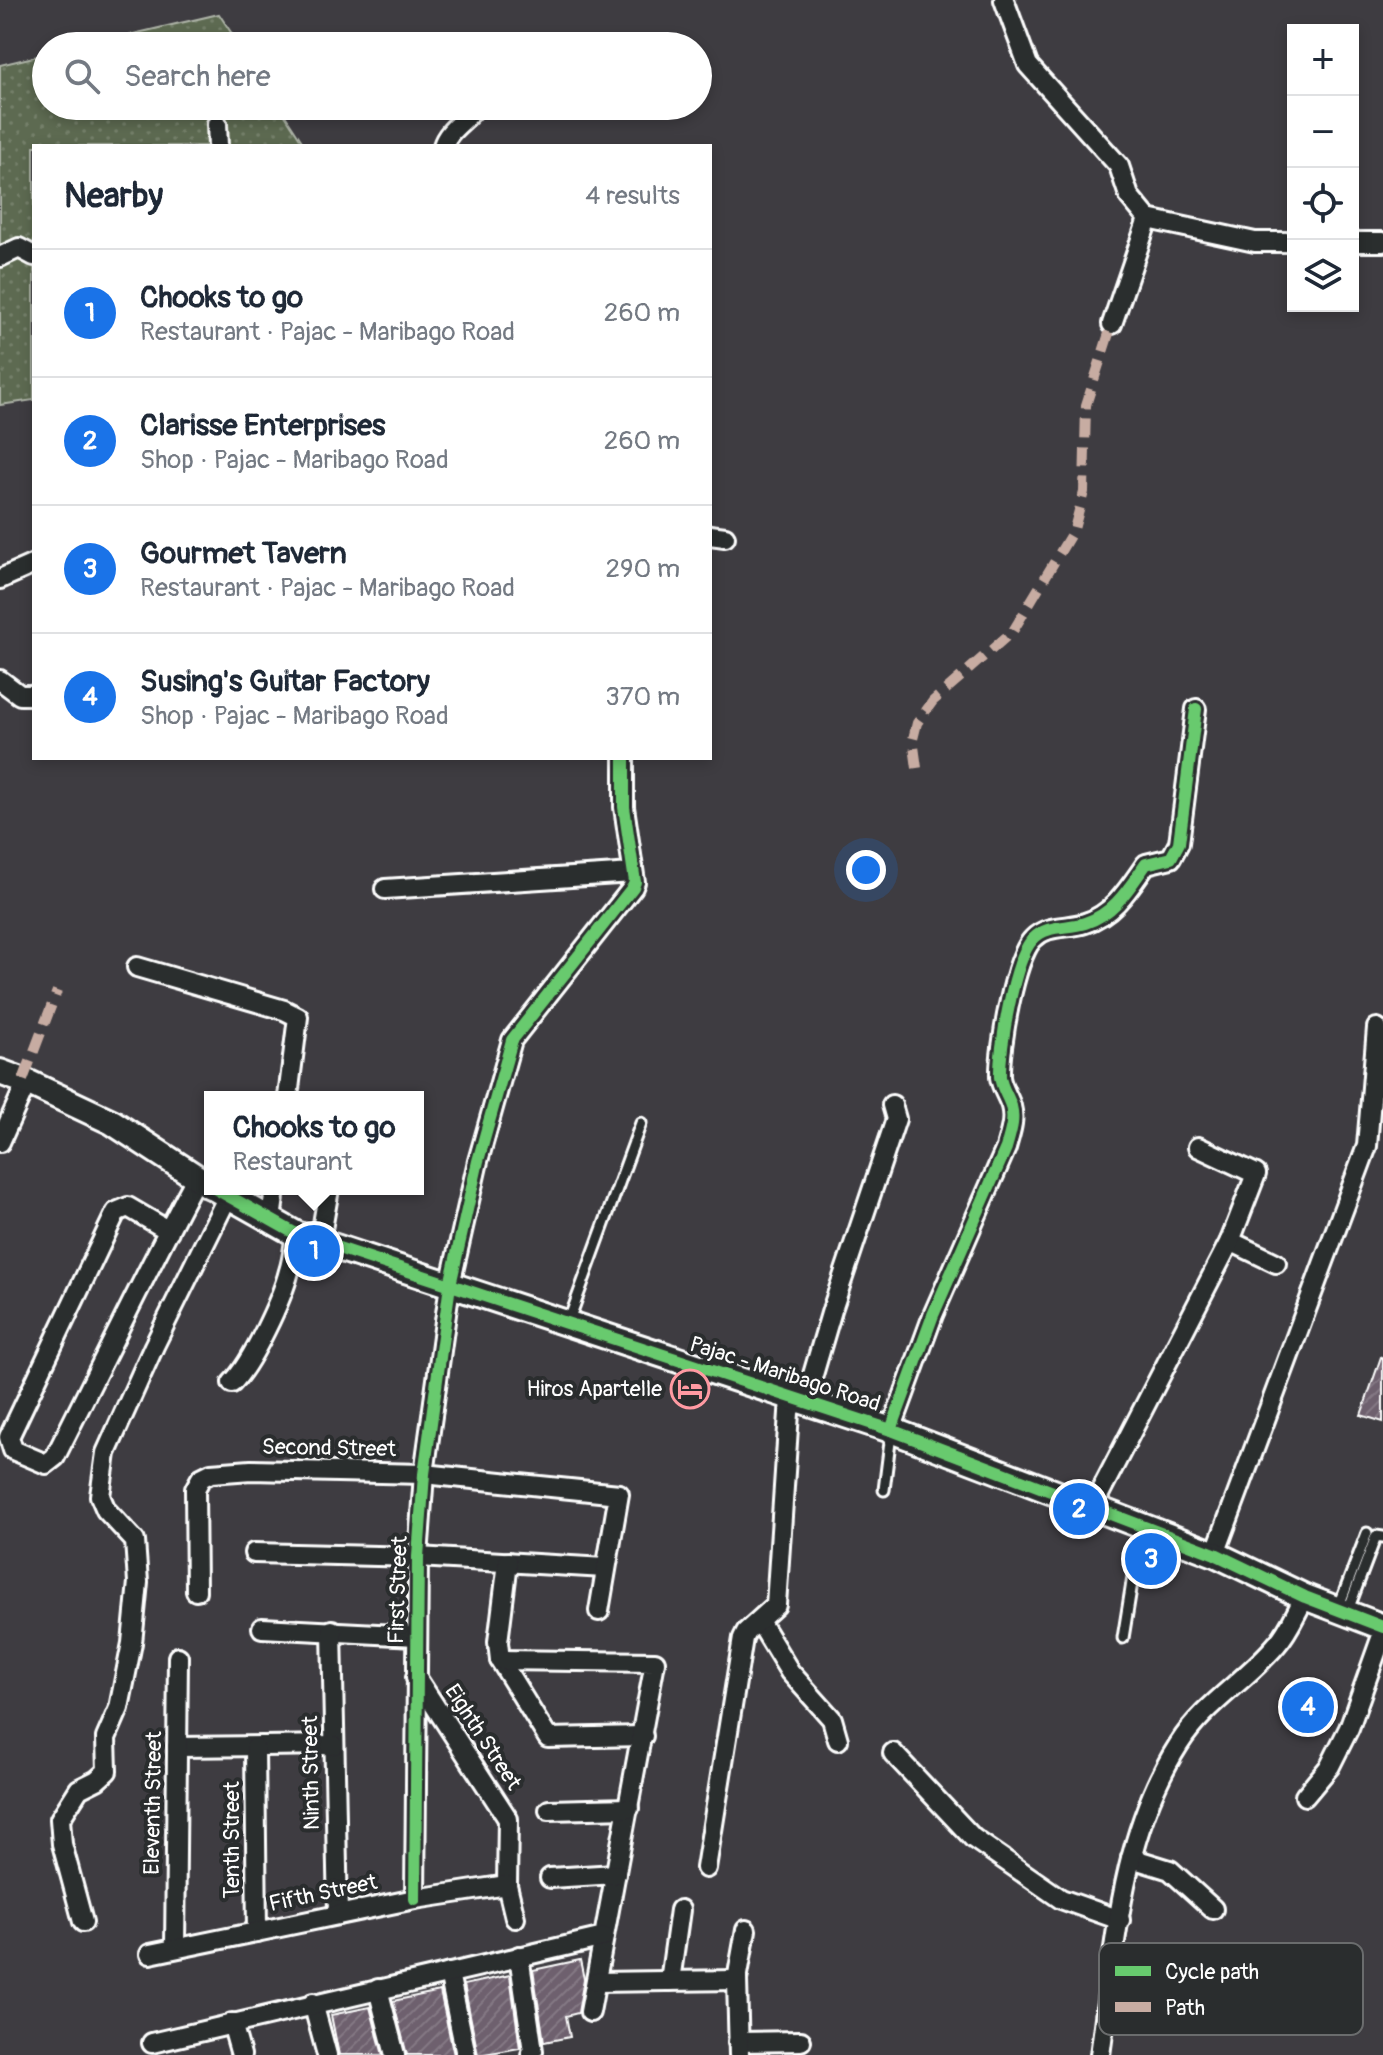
<!DOCTYPE html>
<html lang="en">
<head>
<meta charset="utf-8">
<style>
  :root { --surface:#fff; --page:#f2f2f3; --text:#1f2937; --muted:#747a83; --line:#e0e1e3; --accent:#1a73e8 }
  body { margin:0; font-family:Pangolin,sans-serif; background:var(--page); color:var(--text) }
  .controls { position:absolute; right:24px; top:24px; display:grid; overflow:hidden; border-radius:0px; box-shadow:0 4px 12px #0003 }
  .controls button { width:72px; height:72px; display:grid; place-items:center; padding:0; border:0; border-bottom:2px solid var(--line); background:var(--surface); color:var(--text); font:40px sans-serif }
  .you { position:absolute; left:866px; top:870px; width:28px; height:28px; margin:-20px; border:6px solid #fff; border-radius:50%; background:#1a73e8; box-shadow:0 0 0 12px #1a73e833 }
  .badge { display:grid; place-items:center; width:52px; height:52px; border-radius:50%; background:var(--accent); color:#fff; font-size:26px; font-weight:700 }
  .pin { position:absolute; translate:-50% -50%; border:4px solid #fff; box-shadow:0 2px 8px #0006 }
  .popup { position:absolute; left:204px; top:1091px; width:220px; height:104px; box-sizing:border-box; display:grid; place-content:center; border-radius:0px; background:var(--surface); filter:drop-shadow(0 2px 6px #0005); font-size:26px; white-space:nowrap; color:var(--muted) }
  .popup b { font-size:30px; color:var(--text) }
  .popup::after { content:''; position:absolute; left:50%; top:100%; margin-left:-16px; border:16px solid transparent; border-top-color:var(--surface) }
  .list { margin:0; padding:0; list-style:none }
  h2 { display:flex; justify-content:space-between; align-items:center; height:104px; margin:0; padding:0 32px; font-size:34px }
  h2 small { font-size:26px; font-weight:400; color:var(--muted) }
  .list li { display:grid; grid-template-columns:52px 1fr auto; gap:24px; align-items:center; box-sizing:border-box; height:128px; padding:0 32px; border-top:2px solid var(--line) }
  .list b { display:block; font-size:30px; white-space:nowrap }
  .list p { margin:0; font-size:26px; white-space:nowrap; color:var(--muted) }
  .list em { font-size:26px; font-style:normal; color:var(--muted) }
  .icon { flex:none; width:44px; height:44px; fill:none; stroke:currentColor; stroke-width:2; stroke-linecap:round; stroke-linejoin:round }
  .map { position:relative; flex:none; width:1383px; height:2055px; overflow:hidden }
  .search { position:absolute; background:var(--surface); box-shadow:0 4px 12px #0003; left:32px; top:32px; width:680px; height:88px; display:flex; align-items:center; gap:20px; box-sizing:border-box; padding:0 28px; border-radius:44px; color:var(--muted); font-size:30px }
  .panel { position:absolute; background:var(--surface); box-shadow:0 4px 12px #0003; left:32px; top:144px; width:680px; height:616px; border-radius:0px }
  .map>svg:first-child { display:block }
  .grass { fill:url(#grass-dots); stroke:#aeb4a8; stroke-width:2 }
  .building { fill:url(#building-hatch); stroke:#fff; stroke-width:2 }
  .lines { fill:none; stroke-linecap:round; stroke-linejoin:round }
  .lane-casing { stroke:#fff; stroke-width:15 }
  .street-casing { stroke:#fff; stroke-width:24 }
  .secondary-casing { stroke:#fff; stroke-width:30 }
  .lane { stroke:#2a2d2e; stroke-width:9 }
  .street { stroke:#2a2d2e; stroke-width:18 }
  .secondary { stroke:#2a2d2e; stroke-width:24 }
  .quiet { stroke:#c7aca2; stroke-width:10; stroke-dasharray:20 10; stroke-linecap:butt }
  .cycleway-casing { stroke:#2a2d2e; stroke-width:17 }
  .cycleway { stroke:#67ca6e; stroke-width:12 }
  .labels { text-anchor:middle; dominant-baseline:central; stroke-width:8; stroke-linejoin:round; paint-order:stroke }
  .street-label { font-size:22px; fill:#fff; stroke:#2a2d2e }
  .poi-label { font-size:22px; fill:#fff; stroke:#2a2d2e; text-anchor:end }
  .key { fill:#2a2d2e; stroke:#6a6c6d; stroke-width:2 }
  .key-label { font-size:22px; fill:#fff }
</style>
</head>
<body>
<div class="map">
<svg width="1383" height="2055" viewBox="0 0 1383 2055">
  <defs>
    <pattern id="grass-dots" width="8" height="8" patternUnits="userSpaceOnUse" patternTransform="scale(2)"><rect width="8" height="8" fill="#5d6a51"/><path d="M2 2h.1M6 6h.1" fill="none" stroke="#75806b" stroke-width="1.8" stroke-linecap="round"/></pattern>
    <pattern id="building-hatch" width="6" height="6" patternUnits="userSpaceOnUse" patternTransform="scale(2)"><rect width="6" height="6" fill="#6e606e"/><path d="M-1 1l2-2M0 6l6-6M5 7l2-2" fill="none" stroke="#847884"/></pattern>
  </defs>
  <rect width="100%" height="100%" fill="#3e3c41"/>
  <filter id="ink" filterUnits="userSpaceOnUse"><feTurbulence type="fractalNoise" baseFrequency=".0125" numOctaves="2"/><feDisplacementMap in="SourceGraphic" scale="16" xChannelSelector="R" yChannelSelector="G"/><feConvolveMatrix kernelMatrix="1 2 1 2 8 2 1 2 1" color-interpolation-filters="sRGB"/></filter>
  <g filter="url(#ink)">
    <g class="grass">
      <polygon points="219,14 240,46 82,46"/>
      <polygon points="46,54 46,106 279,106 305,146 34,146 34,400 0,405 0,65"/>
    </g>
    <g class="building">
      <polygon points="1381,1357 1383,1358 1383,1422 1361,1415"/>
      <polygon points="580,1960 584,1979 578,2013 566,2016 570,2037 544,2042 533,1970"/>
      <polygon points="510,1975 520,2048 478,2055 464,1985"/>
      <polygon points="440,1991 454,2055 407,2055 393,2001"/>
      <polygon points="370,2007 383,2055 339,2055 331,2015"/>
    </g>
    <g class="lines">
      <g class="lane-casing">
        <g id="lane">
          <polyline points="568,1323 641,1123"/>
          <polyline points="884,1490 891,1434"/>
          <polyline points="1339,1606 1367,1533"/>
          <polyline points="1348,1610 1376,1536 1383,1537"/>
          <polyline points="1123,1638 1141,1527"/>
        </g>
      </g>
      <g class="street-casing">
        <g id="street">
          <polyline points="1004,0 1028,65 1119,166 1129,196 1148,219 1255,242 1293,242"/>
          <polyline points="217,124 218,146"/>
          <path d="M443 146C448 129 466 121 476 106"/>
          <polyline points="1353,242 1383,242"/>
          <polyline points="0,257 19,248 34,256"/>
          <polyline points="1112,324 1148,219"/>
          <polyline points="710,535 725,537"/>
          <polyline points="0,579 34,564"/>
          <polyline points="0,680 20,695 34,695"/>
          <polyline points="385,889 633,873"/>
          <polyline points="137,967 284,1010 298,1017 288,1097"/>
          <polyline points="0,1142 27,1082"/>
          <polyline points="271,1220 275,1189"/>
          <path d="M169 1231 128 1207 116 1212 9 1437 13 1450 46 1464 55 1457C102 1364 147 1270 196 1178"/>
          <polyline points="320,1241 329,1189"/>
          <polyline points="1230,1241 1276,1263"/>
          <path d="M232 1383C252 1363 282 1299 289 1271 293 1259 294 1246 296 1234"/>
          <polyline points="805,1402 832,1310 896,1119 892,1105"/>
          <path d="M891 1430 933 1315 1006 1148C1010 1133 1015 1121 1011 1106 1008 1096 1001 1087 1000 1077 999 1050 1014 958 1033 939 1047 924 1067 929 1085 923 1114 914 1129 888 1146 864L1171 858 1179 843 1196 709"/>
          <polyline points="1093,1506 1230,1241 1256,1174 1198,1147"/>
          <polyline points="254,1553 418,1557 605,1568"/>
          <polyline points="1215,1554 1367,1146 1377,1028"/>
          <polyline points="508,1562 498,1642 500,1660 548,1738 643,1736"/>
          <polyline points="196,1591 195,1489 201,1478 211,1473 251,1470 424,1474 619,1494 599,1611"/>
          <polyline points="759,1621 790,1672 832,1719 838,1740"/>
          <polyline points="262,1628 416,1636"/>
          <polyline points="332,1630 338,1915"/>
          <polyline points="500,1660 655,1662 590,2012"/>
          <polyline points="416,1677 508,1819 507,1885 515,1918"/>
          <polyline points="177,1747 334,1745"/>
          <polyline points="255,1748 257,1932"/>
          <polyline points="893,1753 973,1838 1061,1899 1120,1920"/>
          <polyline points="1305,1796 1330,1766 1349,1728 1383,1633"/>
          <polyline points="549,1810 629,1808"/>
          <polyline points="1131,1858 1170,1870 1213,1909"/>
          <polyline points="706,1868 743,1638 746,1632 776,1605 790,1398"/>
          <polyline points="550,1878 616,1874"/>
          <polyline points="415,1899 418,1557 424,1474 450,1285 478,1161 512,1040 633,887 635,882 624,807 624,758"/>
          <polyline points="83,1922 62,1844 60,1819 79,1789 97,1780 107,1771 106,1738 119,1708 132,1643 138,1582 135,1541 106,1510 100,1496 106,1453 154,1346 228,1196"/>
          <polyline points="175,1948 178,1657"/>
          <polyline points="150,1954 415,1899 507,1885"/>
          <polyline points="519,1956 533,2051 531,2055"/>
          <polyline points="449,1973 466,2055"/>
          <polyline points="670,1981 680,1910"/>
          <polyline points="596,1982 737,1980"/>
          <polyline points="378,1989 395,2055"/>
          <polyline points="1108,1996 1208,1998"/>
          <polyline points="313,2003 327,2055"/>
          <polyline points="232,2023 241,2055"/>
          <polyline points="738,2042 801,2041"/>
          <polyline points="152,2043 604,1937"/>
          <polyline points="739,2055 737,1980 746,1930"/>
          <path d="M1100 2055C1115 1950 1120 1836 1179 1744 1204 1704 1247 1680 1277 1644 1289 1631 1296 1612 1305 1597"/>
        </g>
      </g>
      <g class="secondary-casing">
        <g id="secondary">
          <polyline points="0,1072 27,1082 112,1122 210,1186"/>
          <polyline points="216,1189 296,1234 891,1430 1215,1554 1305,1597 1383,1627"/>
        </g>
      </g>
      <use href="#lane" class="lane"/>
      <use href="#street" class="street"/>
      <use href="#secondary" class="secondary"/>
      <g class="quiet">
        <polyline points="917,768 913,739 917,723 933,701 1013,631 1074,529 1084,492 1086,405 1112,324"/>
        <polyline points="23,1080 57,991"/>
      </g>
      <g class="cycleway-casing">
        <g id="cycleway">
          <polyline points="216,1189 296,1234 891,1430 1215,1554 1305,1597 1383,1627"/>
          <path d="M891 1430 933 1315 1006 1148C1010 1133 1015 1121 1011 1106 1008 1096 1001 1087 1000 1077 999 1050 1014 958 1033 939 1047 924 1067 929 1085 923 1114 914 1129 888 1146 864L1171 858 1179 843 1196 709"/>
          <polyline points="415,1899 418,1557 424,1474 450,1285 478,1161 512,1040 633,887 635,882 624,807 624,758"/>
        </g>
      </g>
      <use href="#cycleway" class="cycleway"/>
    </g>
  </g>
  <defs>
    <g id="hotel-ring" transform="scale(2)"><circle r="9.5" fill="#2a2d2e" stroke="#ff9aa2" stroke-width="1.5"/><path d="M-6-4.5h1.5V1H6V5H4.5V3h-9V5H-6ZM-4 0a1.8 1.8 0 1 1 3.6 0ZM.5 0V-2.5h3Q6-2.5 6 0Z" fill="#ff9aa2"/></g>
  </defs>
  <g fill-rule="evenodd">
    <use href="#hotel-ring" x="690" y="1389"/>
  </g>
  <g class="labels">
    <g class="street-label">
      <text transform="translate(785 1374) rotate(18)">Pajac - Maribago Road</text>
      <text transform="translate(329 1448) rotate(1)">Second Street</text>
      <text transform="translate(398 1590) rotate(-88)">First Street</text>
      <text transform="translate(483 1737) rotate(57)">Eighth Street</text>
      <text transform="translate(311 1773) rotate(-91)">Ninth Street</text>
      <text transform="translate(153 1803) rotate(-89)">Eleventh Street</text>
      <text transform="translate(232 1840) rotate(-90)">Tenth Street</text>
      <text transform="translate(323 1893) rotate(-12)">Fifth Street</text>
    </g>
    <g class="poi-label">
      <text x="662" y="1389">Hiros Apartelle</text>
    </g>
  </g>
  <rect x="1099" y="1943" width="264" height="92" rx="12" class="key"/>
  <rect x="1115" y="1966" width="36" height="10" fill="#67ca6e"/>
  <rect x="1115" y="2002" width="36" height="10" fill="#c7aca2"/>
  <g class="key-label">
    <text x="1165" y="1979">Cycle path</text>
    <text x="1165" y="2015">Path</text>
  </g>
</svg>
<div class="controls">
<button>+</button>
<button>−</button>
<button><svg class="icon" aria-label="locate" viewBox="0 0 24 24"><circle cx="12" cy="12" r="6"/><path d="M12 2v4M12 18v4M2 12h4M18 12h4"/></svg></button>
<button><svg class="icon" aria-label="layers" viewBox="0 0 24 24"><path d="M12 4l9 5-9 5-9-5zM3 14l9 5 9-5"/></svg></button>
</div>
<div class="you"></div>
<div class="pin badge" style="left:314px;top:1251px">1</div>
<div class="popup"><b>Chooks to go</b>Restaurant</div>
<div class="pin badge" style="left:1079px;top:1509px">2</div>
<div class="pin badge" style="left:1151px;top:1559px">3</div>
<div class="pin badge" style="left:1308px;top:1707px">4</div>
<div class="search"><svg class="icon" aria-label="search" viewBox="0 0 24 24"><circle cx="10" cy="10" r="6"/><path d="M15 15l6 6"/></svg>Search here</div>
<section class="panel">
<h2>Nearby<small>4 results</small></h2>
<ul class="list">
<li><span class="badge">1</span><div><b>Chooks to go</b><p>Restaurant · Pajac - Maribago Road</p></div><em>260 m</em></li>
<li><span class="badge">2</span><div><b>Clarisse Enterprises</b><p>Shop · Pajac - Maribago Road</p></div><em>260 m</em></li>
<li><span class="badge">3</span><div><b>Gourmet Tavern</b><p>Restaurant · Pajac - Maribago Road</p></div><em>290 m</em></li>
<li><span class="badge">4</span><div><b>Susing's Guitar Factory</b><p>Shop · Pajac - Maribago Road</p></div><em>370 m</em></li>
</ul>
</section>
</div>
</body>
</html>
